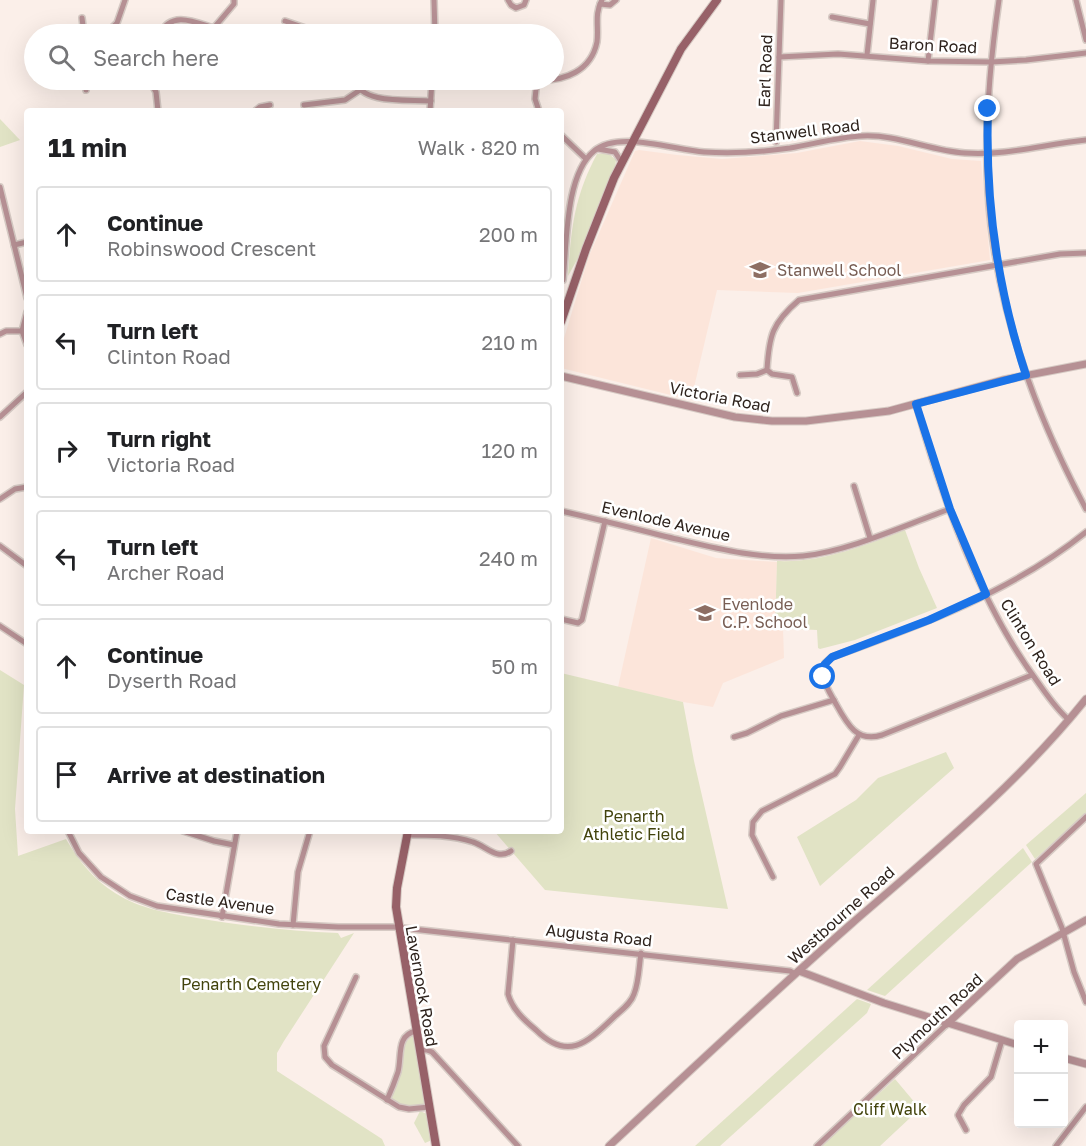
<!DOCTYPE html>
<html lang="en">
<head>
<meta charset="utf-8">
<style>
  :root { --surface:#fff; --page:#f2f2f2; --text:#202124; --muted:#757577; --line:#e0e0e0 }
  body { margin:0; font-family:"Golos Text",sans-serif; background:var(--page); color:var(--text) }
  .controls { position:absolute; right:18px; bottom:18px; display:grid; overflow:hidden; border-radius:6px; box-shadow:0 6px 24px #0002 }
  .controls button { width:54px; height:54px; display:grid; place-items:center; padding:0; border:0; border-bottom:2px solid var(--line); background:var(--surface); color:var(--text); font:30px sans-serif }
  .stop { position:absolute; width:18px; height:18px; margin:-14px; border:4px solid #1a73e8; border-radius:50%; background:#fff }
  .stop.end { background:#1a73e8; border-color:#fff; box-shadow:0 2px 6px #0008 }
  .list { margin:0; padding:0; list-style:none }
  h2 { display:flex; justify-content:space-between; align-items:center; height:78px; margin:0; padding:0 24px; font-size:26px }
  h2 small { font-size:20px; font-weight:400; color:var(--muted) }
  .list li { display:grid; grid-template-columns:39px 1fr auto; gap:18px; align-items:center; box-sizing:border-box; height:96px; margin:0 12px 12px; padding:0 12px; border:2px solid var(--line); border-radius:6px }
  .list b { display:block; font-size:22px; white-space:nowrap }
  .list p { margin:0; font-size:20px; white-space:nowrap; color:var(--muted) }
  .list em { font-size:20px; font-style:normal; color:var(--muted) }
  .icon { flex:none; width:33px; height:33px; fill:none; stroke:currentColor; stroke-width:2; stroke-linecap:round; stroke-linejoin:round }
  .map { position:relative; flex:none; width:1086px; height:1146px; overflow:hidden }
  .search { position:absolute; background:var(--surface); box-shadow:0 6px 24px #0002; left:24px; top:24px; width:540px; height:66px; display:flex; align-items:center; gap:15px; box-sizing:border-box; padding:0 21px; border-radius:33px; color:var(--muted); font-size:22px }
  .panel { position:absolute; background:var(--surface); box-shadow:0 6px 24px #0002; left:24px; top:108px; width:540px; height:726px; border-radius:6px }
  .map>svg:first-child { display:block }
  .built { fill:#fce5da }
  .green { fill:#e1e3c5 }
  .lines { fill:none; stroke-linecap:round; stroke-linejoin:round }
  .minor-casing { stroke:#d6cac4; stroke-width:8 }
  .tertiary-casing { stroke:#d6cac4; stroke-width:9 }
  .secondary-casing { stroke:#d6cac4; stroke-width:10 }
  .minor { stroke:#b69094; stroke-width:5 }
  .tertiary { stroke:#b69094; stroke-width:7 }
  .secondary { stroke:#976168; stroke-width:8 }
  .route { stroke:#1a73e8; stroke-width:8 }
  .labels { text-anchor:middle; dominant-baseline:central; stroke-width:5; stroke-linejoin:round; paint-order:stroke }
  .street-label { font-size:16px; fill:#2e231d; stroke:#fff }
  .education-label { font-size:16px; fill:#785e54; stroke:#fff; text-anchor:start }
  .park-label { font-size:16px; fill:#42430c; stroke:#fff }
</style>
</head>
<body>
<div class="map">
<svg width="1086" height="1146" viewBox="0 0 1086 1146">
  <rect width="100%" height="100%" fill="#fbefe9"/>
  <g class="built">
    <polygon points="860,141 898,146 952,159 981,161 990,260 798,293 717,290 691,400 561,368 561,348 589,256 635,151 639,150 677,155 722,159 797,153"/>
    <polygon points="651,538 716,558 777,562 775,628 783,628 784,658 723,683 713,707 683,702 618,687"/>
  </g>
  <g class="green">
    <polygon points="0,119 20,140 0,147"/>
    <path d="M608 153 616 160 615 169 578 258 568 276C571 229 574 197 597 154Z"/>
    <path d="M905 530 919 568 937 608 855 640 820 649 818 648 817 630 775 628 777 561C822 563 863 546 905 530Z"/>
    <path d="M0 670 24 685 15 809 18 856 66 839C78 860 94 880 115 893 140 909 168 913 197 918 244 926 290 931 338 933L341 938 354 933 284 1041 277 1053V1071L382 1139 385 1146H0Z"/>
    <polygon points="561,673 683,702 694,761 728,909 545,890 494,831 561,831"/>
    <polygon points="946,752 954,768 820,886 797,837 856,800 878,778"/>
    <polygon points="1086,793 1086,813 1035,859 1026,845"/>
    <polygon points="1023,848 1032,862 885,996 867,990"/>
    <polygon points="857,999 871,1004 867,1013 720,1146 695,1146"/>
    <path d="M412 1036H414L425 1101 423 1105C412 1106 399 1109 392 1098L404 1044Z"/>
    <polygon points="895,1079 921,1110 911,1117 880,1146 821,1146"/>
    <polygon points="420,1111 427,1114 432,1140 425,1143 414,1123"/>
  </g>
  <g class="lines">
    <g class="minor-casing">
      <g id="minor">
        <polyline points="434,0 435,34"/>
        <polyline points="508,0 511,5 516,8 524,5 526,0"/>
        <path d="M999 0C988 75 982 151 991 226 1003 326 1039 421 1086 509"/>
        <polyline points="1076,0 1086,40"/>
        <polyline points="600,4 610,5 616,0"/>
        <polyline points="832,17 870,24"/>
        <polyline points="82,18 84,34"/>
        <polyline points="285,21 323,34"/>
        <polyline points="105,34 117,23 125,0"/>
        <path d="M160 34C171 10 195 22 214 28"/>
        <polyline points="211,34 212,30 234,4 234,0"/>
        <polyline points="867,55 873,0"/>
        <polyline points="779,57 838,54 928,61 991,62 1026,60 1086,53"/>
        <polyline points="928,61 935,0"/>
        <polyline points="85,80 86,90"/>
        <polyline points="149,80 156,92 158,111"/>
        <path d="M355 80C361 105 409 99 431 101"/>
        <polyline points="537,80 535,99 539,111"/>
        <path d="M539 80C565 81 591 71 597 42 599 27 594 14 602 0"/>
        <polyline points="304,105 345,100 360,90"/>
        <polyline points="255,111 260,107 270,105"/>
        <polyline points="430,111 432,80"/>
        <polyline points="561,135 586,159"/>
        <polyline points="776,142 781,0"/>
        <polyline points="598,149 615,152 622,163"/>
        <polyline points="0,187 27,298"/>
        <polyline points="14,245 27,242"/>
        <path d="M563 280C567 244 565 175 594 151 618 130 674 150 704 152 733 154 762 152 790 148 814 144 838 137 862 136 897 134 930 151 965 153 1006 156 1045 144 1086 140"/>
        <polyline points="22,331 27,312"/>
        <polyline points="0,334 6,331 22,331 27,345"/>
        <polyline points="740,375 757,374 767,370"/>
        <path d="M797 393 792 377 772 374 767 370C769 336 772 323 799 300L1060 254 1086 253"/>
        <path d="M916 404C941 495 981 606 1037 681 1047 695 1056 709 1069 720"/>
        <polyline points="0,417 27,392"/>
        <polyline points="854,486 870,538"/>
        <polyline points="0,499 15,489 27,487"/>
        <path d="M561 511C597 519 632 528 668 537 711 547 758 560 803 556 850 551 905 525 950 509"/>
        <polyline points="0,546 27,566"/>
        <polyline points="561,619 578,623 582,620 605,521"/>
        <polyline points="0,626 27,644"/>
        <path d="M1032 675 882 735C857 743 847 724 836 704 831 695 824 684 822 674L825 663 832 657C921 625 1012 592 1086 532"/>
        <polyline points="734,737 747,733 781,716 834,700"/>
        <polyline points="1086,817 1036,864 1062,928 1074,972 1086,1002"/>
        <polyline points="68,831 79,853 101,877 130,896 157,906 279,924 338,927 394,927 790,971 795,974"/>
        <polyline points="183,831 214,841 234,845"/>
        <path d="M408 835C429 835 452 835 473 842 486 846 497 861 511 851"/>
        <polyline points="773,877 752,835 753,822 762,811 835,774 840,767 859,735"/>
        <polyline points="222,917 237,831"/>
        <polyline points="293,925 298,872 310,831"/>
        <path d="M513 940 508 994C512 1009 524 1020 536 1030 567 1061 586 1044 613 1018 620 1011 631 1004 634 994 639 982 639 966 641 953"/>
        <polyline points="356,977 324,1046 325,1057 332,1065 399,1107 409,1109 429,1107"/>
        <polyline points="420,1050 427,1050 432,1052 518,1146"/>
        <path d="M387 1100C391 1091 395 1081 398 1072 402 1056 396 1035 416 1031"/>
        <polyline points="966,1130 958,1115 964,1105 991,1077 1002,1040"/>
        <polyline points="817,1146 947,1024"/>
        <polyline points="1056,1146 1086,1107"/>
      </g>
    </g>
    <g class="tertiary-casing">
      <g id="tertiary">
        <polyline points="561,376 735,417 772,421 806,421 889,411 1003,380 1086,364"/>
        <polyline points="799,971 884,1003 1018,1045"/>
        <polyline points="947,1024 1017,959 1086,920"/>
        <polyline points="1064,1058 1086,1064"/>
        <path d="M609 1146C689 1072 768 997 850 925 932 854 1018 784 1086 699"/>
      </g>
    </g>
    <g class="secondary-casing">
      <g id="secondary">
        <polyline points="561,322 586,249 614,178 681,49 717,0"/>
        <polyline points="408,831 397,888 396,907 436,1146"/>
      </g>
    </g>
    <use href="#minor" class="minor"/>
    <use href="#tertiary" class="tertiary"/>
    <use href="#secondary" class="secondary"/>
  </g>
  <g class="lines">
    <path class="route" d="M823 677 824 665 832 657 929 620 986 594 950 509 916 404 1026 375C997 288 985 200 988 109"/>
  </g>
  <defs>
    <g id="school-bare" transform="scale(1.62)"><path d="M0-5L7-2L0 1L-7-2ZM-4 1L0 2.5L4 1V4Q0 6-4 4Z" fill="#8d6e63" stroke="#fff" stroke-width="2.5" paint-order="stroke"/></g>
  </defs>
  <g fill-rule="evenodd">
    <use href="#school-bare" x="760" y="270"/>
    <use href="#school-bare" x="705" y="613"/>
  </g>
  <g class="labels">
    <g class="street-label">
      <text transform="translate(933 45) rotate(3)">Baron Road</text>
      <text transform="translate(765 71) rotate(-88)">Earl Road</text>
      <text transform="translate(805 131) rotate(-7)">Stanwell Road</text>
      <text transform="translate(720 397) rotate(11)">Victoria Road</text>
      <text transform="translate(666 521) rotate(13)">Evenlode Avenue</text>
      <text transform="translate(1031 642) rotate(58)">Clinton Road</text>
      <text transform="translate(220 901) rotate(8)">Castle Avenue</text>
      <text transform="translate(841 915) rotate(-42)">Westbourne Road</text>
      <text transform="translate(599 935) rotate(6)">Augusta Road</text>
      <text transform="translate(422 986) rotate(80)">Lavernock Road</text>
      <text transform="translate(937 1016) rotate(-43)">Plymouth Road</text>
    </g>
    <g class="education-label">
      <text x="777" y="270">Stanwell School</text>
      <text x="722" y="604">Evenlode<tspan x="722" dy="18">C.P. School</tspan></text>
    </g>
    <g class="park-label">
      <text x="634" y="816">Penarth<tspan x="634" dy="18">Athletic Field</tspan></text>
      <text x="251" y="984">Penarth Cemetery</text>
      <text x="890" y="1109">Cliff Walk</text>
    </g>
  </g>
</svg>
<div class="controls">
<button>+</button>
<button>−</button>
</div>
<div class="stop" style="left:823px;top:677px"></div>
<div class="stop end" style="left:988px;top:109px"></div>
<div class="search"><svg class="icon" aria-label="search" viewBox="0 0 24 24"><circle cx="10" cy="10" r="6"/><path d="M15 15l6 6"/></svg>Search here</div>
<section class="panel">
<h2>11 min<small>Walk · 820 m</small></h2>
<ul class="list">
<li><svg class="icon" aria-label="ahead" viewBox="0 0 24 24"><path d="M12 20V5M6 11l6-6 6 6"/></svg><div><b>Continue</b><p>Robinswood Crescent</p></div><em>200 m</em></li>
<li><svg class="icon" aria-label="left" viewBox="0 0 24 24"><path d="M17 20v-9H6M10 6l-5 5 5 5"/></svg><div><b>Turn left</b><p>Clinton Road</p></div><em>210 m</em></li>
<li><svg class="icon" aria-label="right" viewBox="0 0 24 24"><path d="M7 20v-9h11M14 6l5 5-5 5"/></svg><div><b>Turn right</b><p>Victoria Road</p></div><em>120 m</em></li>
<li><svg class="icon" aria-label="left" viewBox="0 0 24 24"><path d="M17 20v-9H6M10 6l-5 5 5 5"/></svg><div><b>Turn left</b><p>Archer Road</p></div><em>240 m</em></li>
<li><svg class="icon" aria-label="ahead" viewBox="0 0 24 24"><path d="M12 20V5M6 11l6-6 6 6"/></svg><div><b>Continue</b><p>Dyserth Road</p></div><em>50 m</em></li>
<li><svg class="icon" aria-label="arrive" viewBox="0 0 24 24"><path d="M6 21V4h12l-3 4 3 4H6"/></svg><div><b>Arrive at destination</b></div></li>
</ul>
</section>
</div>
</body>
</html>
